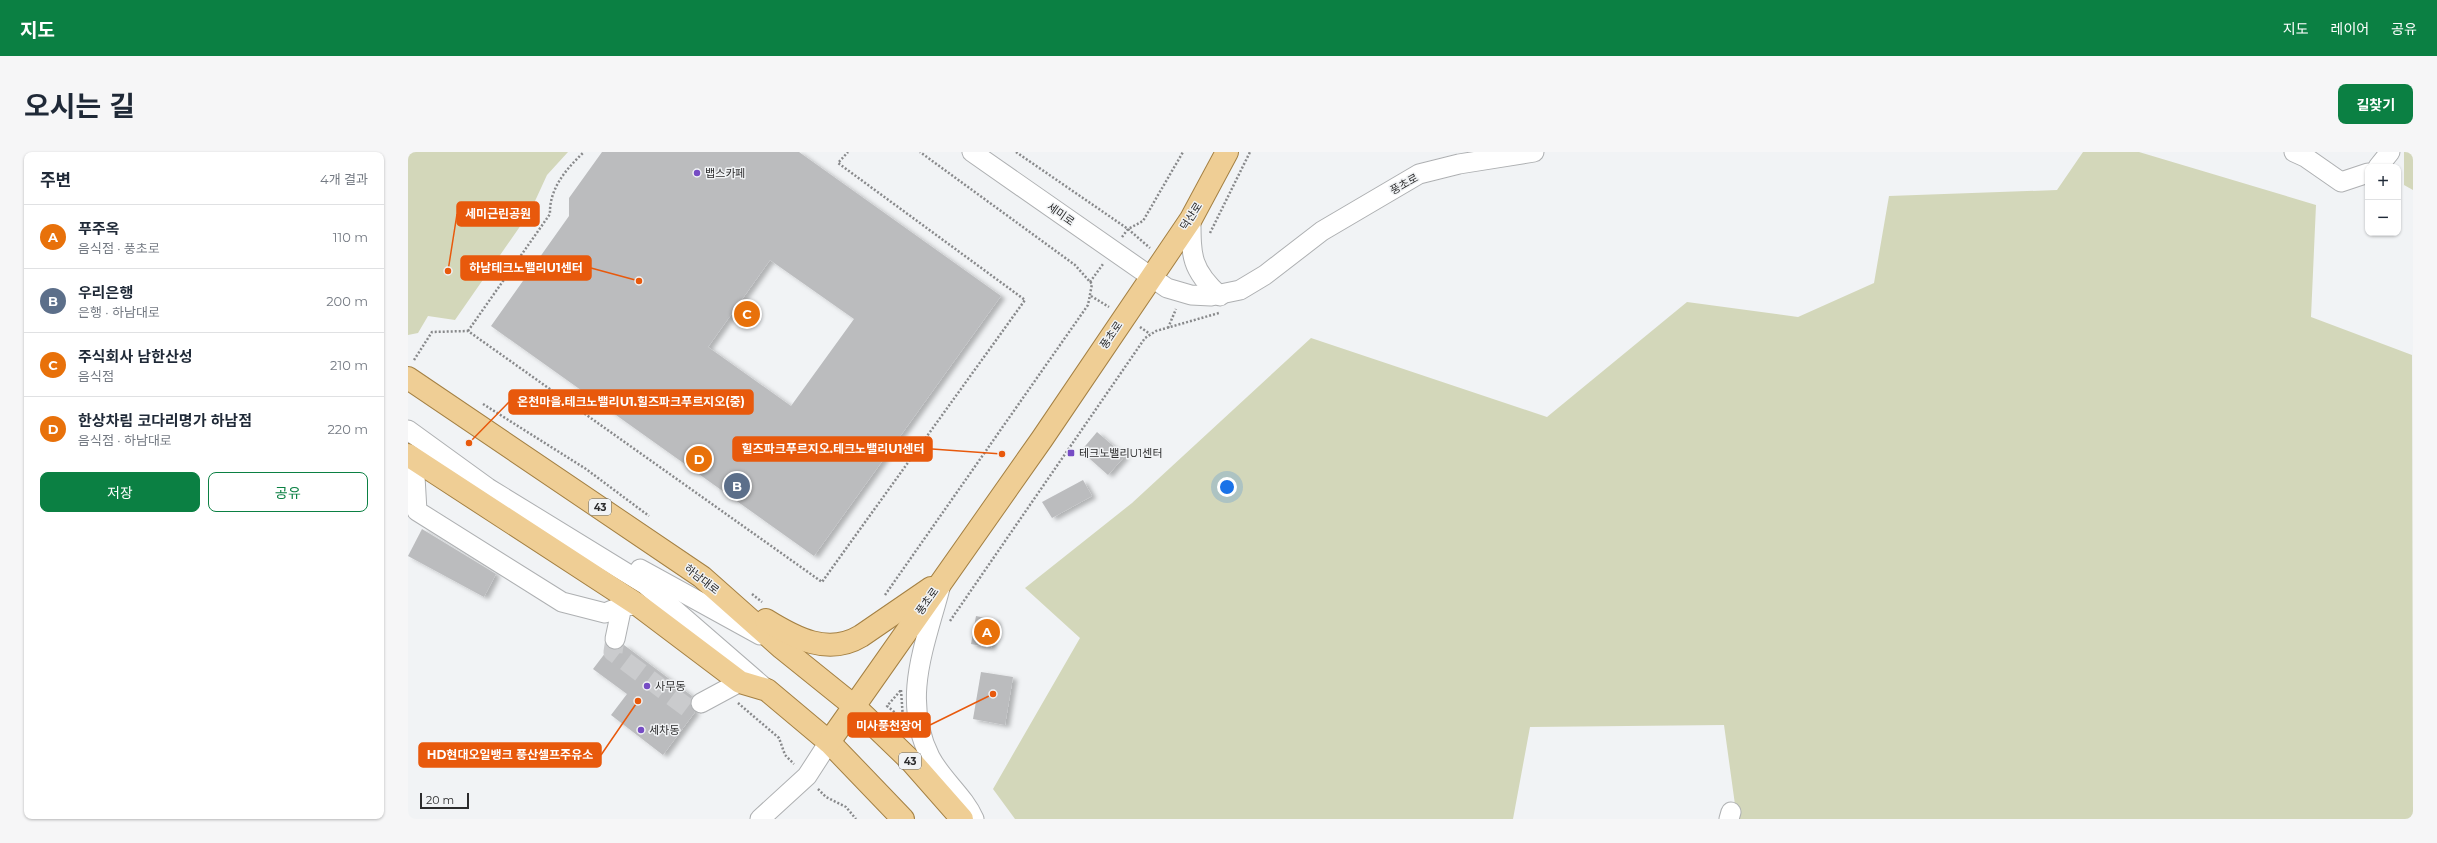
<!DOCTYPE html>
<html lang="ko">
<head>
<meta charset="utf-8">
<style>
  :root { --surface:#fff; --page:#f6f6f7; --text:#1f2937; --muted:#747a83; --line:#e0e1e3; --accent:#0b8043 }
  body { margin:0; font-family:Montserrat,"Noto Sans KR",sans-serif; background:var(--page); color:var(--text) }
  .controls { position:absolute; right:12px; top:12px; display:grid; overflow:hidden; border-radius:8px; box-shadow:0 1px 3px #0004 }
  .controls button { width:36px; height:36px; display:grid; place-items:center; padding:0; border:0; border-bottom:1px solid var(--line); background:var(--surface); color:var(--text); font:20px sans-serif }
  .scale { position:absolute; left:12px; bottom:10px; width:49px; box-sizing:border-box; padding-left:4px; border:2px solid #2c2c2d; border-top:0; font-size:11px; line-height:14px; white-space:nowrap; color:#2c2c2d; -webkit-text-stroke:3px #f1f3f5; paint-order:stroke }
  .you { position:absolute; left:819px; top:335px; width:14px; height:14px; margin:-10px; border:3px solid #fff; border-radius:50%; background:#1a73e8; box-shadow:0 0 0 6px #1a73e833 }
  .badge { display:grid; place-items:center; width:26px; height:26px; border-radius:50%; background:var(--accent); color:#fff; font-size:13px; font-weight:700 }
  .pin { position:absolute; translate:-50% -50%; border:2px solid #fff; box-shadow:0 1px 4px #0006 }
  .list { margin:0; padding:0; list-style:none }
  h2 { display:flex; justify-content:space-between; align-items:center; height:52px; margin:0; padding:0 16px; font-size:17px }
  h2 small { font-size:13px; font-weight:400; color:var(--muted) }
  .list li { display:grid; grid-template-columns:26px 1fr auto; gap:12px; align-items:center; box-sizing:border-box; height:64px; padding:0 16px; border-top:1px solid var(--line) }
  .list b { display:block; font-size:15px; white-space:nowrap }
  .list p { margin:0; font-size:13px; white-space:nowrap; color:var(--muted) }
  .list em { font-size:13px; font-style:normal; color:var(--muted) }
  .actions { display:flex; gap:8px; padding:12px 16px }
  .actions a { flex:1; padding:9px 0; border:1px solid var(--accent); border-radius:8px; text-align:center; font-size:14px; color:var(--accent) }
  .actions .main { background:var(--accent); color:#fff }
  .map { position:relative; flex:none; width:2005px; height:667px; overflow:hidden; border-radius:8px }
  header { display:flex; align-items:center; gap:24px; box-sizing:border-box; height:56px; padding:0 20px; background:var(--accent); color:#fff }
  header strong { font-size:19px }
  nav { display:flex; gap:22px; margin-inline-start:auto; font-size:14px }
  .intro { display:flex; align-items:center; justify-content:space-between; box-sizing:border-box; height:96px; padding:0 24px }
  h1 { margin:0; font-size:28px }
  .button { padding:10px 18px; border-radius:8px; background:var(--accent); color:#fff; font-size:14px; font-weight:700 }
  main { display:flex; gap:24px; padding:0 24px }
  aside { flex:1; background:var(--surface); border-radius:8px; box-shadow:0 1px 3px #0004 }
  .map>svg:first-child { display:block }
  .green { fill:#d3d7ba }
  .building { fill:#bbbcbe; fill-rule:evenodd; filter:url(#shadow) }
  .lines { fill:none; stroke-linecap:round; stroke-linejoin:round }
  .minor-tunnel { stroke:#cacbcd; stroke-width:19; stroke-dasharray:19 10; stroke-linecap:butt }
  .minor-casing { stroke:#aeb0b2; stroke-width:21 }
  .major-casing { stroke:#a48043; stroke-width:24 }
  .path { stroke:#88898b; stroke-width:2.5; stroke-dasharray:2 2; stroke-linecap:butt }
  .minor { stroke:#fff; stroke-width:19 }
  .major { stroke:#efce95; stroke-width:22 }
  .poi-dot { fill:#764cc4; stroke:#f1f3f5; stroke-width:1.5 }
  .labels { text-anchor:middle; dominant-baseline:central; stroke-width:3; stroke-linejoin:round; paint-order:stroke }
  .shield { fill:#f1f3f5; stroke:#676869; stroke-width:1 }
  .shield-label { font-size:10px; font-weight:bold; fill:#2c2c2d }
  .poi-label { font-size:11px; fill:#2c2c2d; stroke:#f1f3f5; text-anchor:start }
  .street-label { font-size:11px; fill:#2c2c2d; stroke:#f1f3f5 }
  .leader { fill:none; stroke:#e8590c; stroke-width:1.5 }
  .callout-dot { fill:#e8590c; stroke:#f1f3f5; stroke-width:1.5 }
  .callout { fill:#e8590c; stroke:#e8590c; stroke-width:1.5 }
  .callout-label { font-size:12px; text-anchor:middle; font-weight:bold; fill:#fff }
</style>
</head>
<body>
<header>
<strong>지도</strong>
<nav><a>지도</a><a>레이어</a><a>공유</a></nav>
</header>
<div class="intro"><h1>오시는 길</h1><a class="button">길찾기</a></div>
<main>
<aside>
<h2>주변<small>4개 결과</small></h2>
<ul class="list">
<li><span class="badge" style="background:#e8710a">A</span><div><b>푸주옥</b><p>음식점 · 풍초로</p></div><em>110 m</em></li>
<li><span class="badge" style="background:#5c6f8a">B</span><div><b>우리은행</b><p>은행 · 하남대로</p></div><em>200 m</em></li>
<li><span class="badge" style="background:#e8710a">C</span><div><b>주식회사 남한산성</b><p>음식점</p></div><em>210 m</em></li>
<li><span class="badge" style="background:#e8710a">D</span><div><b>한상차림 코다리명가 하남점</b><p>음식점 · 하남대로</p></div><em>220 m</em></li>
</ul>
<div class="actions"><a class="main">저장</a><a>공유</a></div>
</aside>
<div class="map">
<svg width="2005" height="667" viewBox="0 0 2005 667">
  <defs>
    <filter id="shadow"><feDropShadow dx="4.5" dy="2.5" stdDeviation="2" flood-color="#0004"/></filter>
  </defs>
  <rect width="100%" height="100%" fill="#f1f3f5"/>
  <g class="green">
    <polygon points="0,0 160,0 139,23 122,60 47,168 20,164 10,181 0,183"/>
    <polygon points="1675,0 1731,0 1908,53 1903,165 2004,203 2005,667 1329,667 1316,573 1122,575 1105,667 607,667 585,637 672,486 617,436 724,351 903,186 1139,265 1279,150 1390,165 1466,131 1481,44 1649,38"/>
    <polygon points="1996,0 2005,0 2005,38 1996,33"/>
  </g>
  <g class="building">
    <path d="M194 0H391L593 144 406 404 83 174 161 64V46ZM362 108 446 167 383 254 300 195Z"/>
    <polygon points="689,280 717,304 700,323 673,299"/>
    <polygon points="675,328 684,344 644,366 634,350"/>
    <polygon points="14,377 88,422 76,445 0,404"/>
    <polygon points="568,464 588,468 583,496 563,492"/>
    <polygon points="216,493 284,544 282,551 287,560 255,603 203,563 219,542 185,517 201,496 210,498"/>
    <polygon points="573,520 605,525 597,573 565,567"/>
  </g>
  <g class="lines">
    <polyline class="minor-tunnel" points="207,487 205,500 281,557 293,551"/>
    <g class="minor-casing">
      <g id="minor">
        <polyline points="564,0 759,136 783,143 803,144 832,138 857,123 914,79 1011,22 1051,12 1126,0"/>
        <polyline points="1886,0 1897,5 1933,30 1960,21"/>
        <polyline points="1970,15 1982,0"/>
        <path d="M783 67C783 104 783 118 812 144"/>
        <polyline points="0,278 80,336 238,433 358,537"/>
        <polyline points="6,307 9,359 154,450 197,461 214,454 230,453"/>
        <polyline points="232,417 352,483"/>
        <path d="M532 436C517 494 493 547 522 605 534 628 556 644 566 667"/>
        <polyline points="207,487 214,454"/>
        <polyline points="293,551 332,530"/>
        <polyline points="352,667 399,624 421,590"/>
        <polyline points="1321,667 1323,660"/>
      </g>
    </g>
    <g class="major-casing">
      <g id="major">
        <polyline points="0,226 294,425 374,496 446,554 503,609 554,667"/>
        <polyline points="0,303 230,453 332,530 359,538 421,590 495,667"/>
        <path d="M358 468C387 486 420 504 453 484L523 436"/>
        <polyline points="421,590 634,287 783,67 819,0"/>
      </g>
    </g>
    <g class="path">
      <polyline points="608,0 720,77 742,96"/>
      <polyline points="802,81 842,0"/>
      <polyline points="714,85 720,77 735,69 775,0"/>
      <polyline points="682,130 695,112"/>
      <polyline points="683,144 701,155"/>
      <polyline points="732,175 742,182"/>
      <polyline points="760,176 768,157"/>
      <path d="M60 179 142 62C141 37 158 17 176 0"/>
      <polyline points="6,208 24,180 60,179 414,430 617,148 430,11 440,0"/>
      <polyline points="75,252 178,317 241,364"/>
      <polyline points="344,442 354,450"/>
      <polyline points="477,443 680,153 684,132 667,113 512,0"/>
      <polyline points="542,469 737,186 748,179 811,161"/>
      <polygon points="493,538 495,567 479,554"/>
      <polyline points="330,551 371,586 377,603 386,612"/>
      <polyline points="410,637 418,645 438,655 448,667"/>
    </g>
    <use href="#minor" class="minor"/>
    <use href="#major" class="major"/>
  </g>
  <g class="poi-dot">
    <circle cx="289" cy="21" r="4"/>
    <rect x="659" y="297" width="8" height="8" rx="2"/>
    <circle cx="239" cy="534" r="4"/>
    <circle cx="233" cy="578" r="4"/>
  </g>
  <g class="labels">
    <g class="shield">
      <rect x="181" y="347" width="22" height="16" rx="3"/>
      <rect x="491" y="601" width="22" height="16" rx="3"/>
    </g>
    <g class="shield-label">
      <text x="192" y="355">43</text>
      <text x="502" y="609">43</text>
    </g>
    <g class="poi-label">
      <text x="297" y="21">뱁스카페</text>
      <text x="671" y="301">테크노밸리U1센터</text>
      <text x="247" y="534">사무동</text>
      <text x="241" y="578">세차동</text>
    </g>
    <g class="street-label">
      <text transform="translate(996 32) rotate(-29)">풍초로</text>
      <text transform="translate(653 62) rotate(35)">세미로</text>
      <text transform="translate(783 64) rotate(-57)">덕산로</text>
      <text transform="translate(703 183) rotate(-56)">풍초로</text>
      <text transform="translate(294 427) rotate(38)">하남대로</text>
      <text transform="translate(519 449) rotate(-55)">풍초로</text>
    </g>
  </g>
  <path class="leader" d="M40 119L49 62M231 129L183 116M61 291L101 250M594 302L524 297M585 542L522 573M230 549L193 603"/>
  <g class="callout-dot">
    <circle cx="40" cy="119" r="4"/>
    <circle cx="231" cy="129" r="4"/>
    <circle cx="61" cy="291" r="4"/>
    <circle cx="594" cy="302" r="4"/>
    <circle cx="585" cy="542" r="4"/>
    <circle cx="230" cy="549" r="4"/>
  </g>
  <g class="callout">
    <rect x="49" y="50" width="82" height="24" rx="4"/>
    <rect x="53" y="104" width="130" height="24" rx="4"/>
    <rect x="101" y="238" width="244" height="24" rx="4"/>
    <rect x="325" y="285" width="199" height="24" rx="4"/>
    <rect x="440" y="561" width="82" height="24" rx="4"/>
    <rect x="11" y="591" width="182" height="24" rx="4"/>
  </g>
  <g class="callout-label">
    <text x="90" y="66">세미근린공원</text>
    <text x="118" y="120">하남테크노밸리U1센터</text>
    <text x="223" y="254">온천마을.테크노밸리U1.힐즈파크푸르지오(중)</text>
    <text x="425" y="301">힐즈파크푸르지오.테크노밸리U1센터</text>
    <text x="481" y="578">미사풍천장어</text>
    <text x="102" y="607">HD현대오일뱅크 풍산셀프주유소</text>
  </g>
</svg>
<div class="controls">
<button>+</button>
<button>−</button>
</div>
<div class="scale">20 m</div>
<div class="you"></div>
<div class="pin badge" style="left:579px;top:480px;background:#e8710a">A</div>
<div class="pin badge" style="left:329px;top:334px;background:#5c6f8a">B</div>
<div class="pin badge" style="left:339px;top:162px;background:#e8710a">C</div>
<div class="pin badge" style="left:291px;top:307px;background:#e8710a">D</div>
</div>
</main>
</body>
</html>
